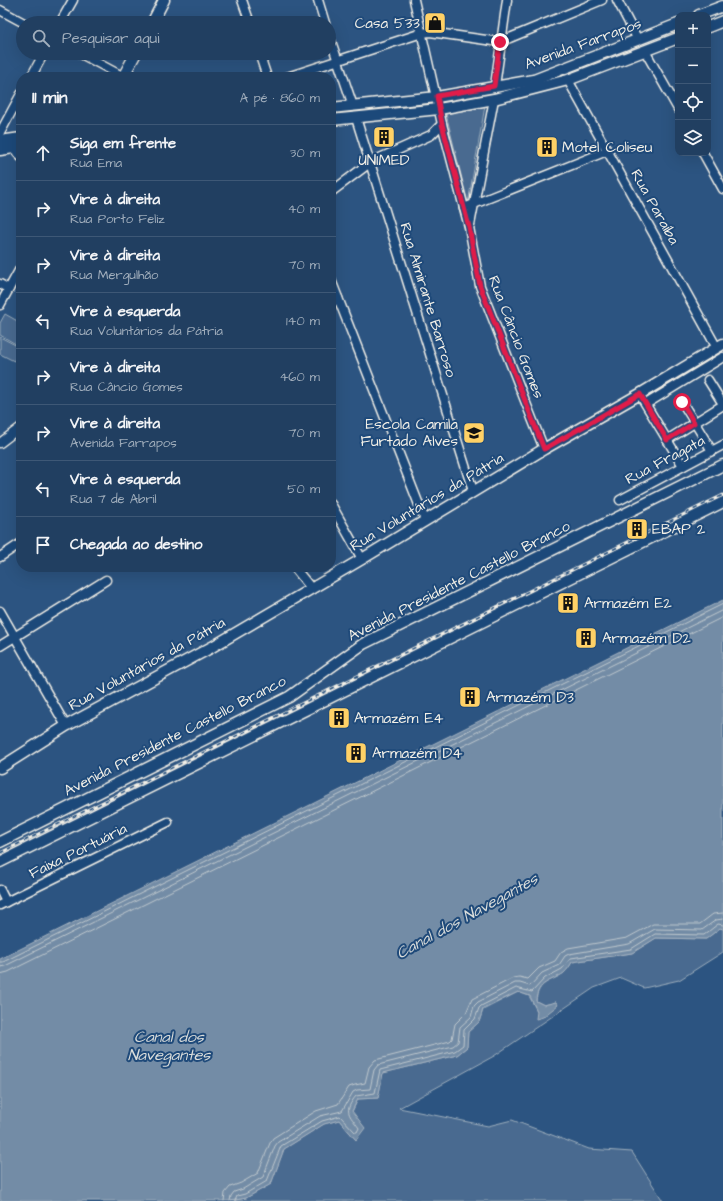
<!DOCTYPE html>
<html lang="pt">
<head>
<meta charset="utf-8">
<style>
  :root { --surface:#213f61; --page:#2d4a6a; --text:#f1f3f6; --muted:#a2afbd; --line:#3e5876 }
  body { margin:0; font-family:"Architects Daughter",sans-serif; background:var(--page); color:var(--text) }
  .controls { position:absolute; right:12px; top:12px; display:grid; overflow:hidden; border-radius:8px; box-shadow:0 4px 16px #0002 }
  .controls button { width:36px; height:36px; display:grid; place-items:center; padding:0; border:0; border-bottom:1px solid var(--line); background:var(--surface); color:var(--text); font:20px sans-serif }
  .stop { position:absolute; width:12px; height:12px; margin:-9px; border:3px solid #e11d48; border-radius:50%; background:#fff }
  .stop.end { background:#e11d48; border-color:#fff; box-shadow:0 1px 4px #0008 }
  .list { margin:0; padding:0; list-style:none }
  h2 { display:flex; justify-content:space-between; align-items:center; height:52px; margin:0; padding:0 16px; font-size:17px }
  h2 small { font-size:13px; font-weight:400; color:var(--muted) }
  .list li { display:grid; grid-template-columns:26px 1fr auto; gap:12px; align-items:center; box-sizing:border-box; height:56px; padding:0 16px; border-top:1px solid var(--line) }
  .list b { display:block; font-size:15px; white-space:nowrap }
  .list p { margin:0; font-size:13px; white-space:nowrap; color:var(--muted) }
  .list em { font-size:13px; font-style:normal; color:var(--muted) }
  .icon { flex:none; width:22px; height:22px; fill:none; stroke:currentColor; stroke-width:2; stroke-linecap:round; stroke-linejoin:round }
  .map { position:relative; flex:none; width:723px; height:1201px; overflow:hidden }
  .search { position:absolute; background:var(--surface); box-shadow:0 4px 16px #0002; left:16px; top:16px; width:320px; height:44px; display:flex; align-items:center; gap:10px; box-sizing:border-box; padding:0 14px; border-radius:22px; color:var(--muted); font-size:15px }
  .panel { position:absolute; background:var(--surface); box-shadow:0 4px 16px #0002; left:16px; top:72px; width:320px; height:500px; border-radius:16px }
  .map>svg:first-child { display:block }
  .green { fill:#496b90; stroke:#9eaebc }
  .water { fill:#738ca6; stroke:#a7b4c0 }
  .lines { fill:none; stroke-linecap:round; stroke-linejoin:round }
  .shore { stroke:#c0c9ce; stroke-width:1 }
  .minor-casing { stroke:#f4f1e8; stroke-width:11 }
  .major-casing { stroke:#f4f1e8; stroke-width:13 }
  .minor { stroke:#1f4a7a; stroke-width:8 }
  .major { stroke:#1f4a7a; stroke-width:10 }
  .rail-casing { stroke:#f4f1e8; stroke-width:3 }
  .rail { stroke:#1f4a7a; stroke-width:1.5; stroke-dasharray:4.5; stroke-linecap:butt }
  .route { stroke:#e11d48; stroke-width:5 }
  .labels { text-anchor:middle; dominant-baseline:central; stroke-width:4; stroke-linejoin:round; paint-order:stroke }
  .poi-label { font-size:15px; fill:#f4f1e8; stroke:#1f4a7a; text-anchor:start }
  .street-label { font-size:15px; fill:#f4f1e8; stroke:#1f4a7a }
  .water-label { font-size:16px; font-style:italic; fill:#dadddb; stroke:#1f4a7a }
</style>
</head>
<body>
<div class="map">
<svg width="723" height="1201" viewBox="0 0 723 1201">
  <rect width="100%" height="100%" fill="#2c5481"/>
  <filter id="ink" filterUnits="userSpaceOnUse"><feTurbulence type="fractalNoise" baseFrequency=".025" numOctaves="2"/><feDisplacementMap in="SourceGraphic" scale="8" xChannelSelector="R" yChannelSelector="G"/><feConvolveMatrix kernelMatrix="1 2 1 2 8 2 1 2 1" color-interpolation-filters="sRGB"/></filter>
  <g filter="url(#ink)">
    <g class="green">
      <polygon points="485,106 468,203 446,114"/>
      <polygon points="5,314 21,323 21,347 0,335 0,323"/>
      <polygon points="0,337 21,348 14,361 0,354"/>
      <path d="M720 928 723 929V952L679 980 644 988 621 978 594 988 494 1056 399 1108 488 1126 512 1120 589 1149 632 1152 663 1201H231L246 1198 271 1184 284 1149 324 1124 339 1120 356 1140 352 1112 358 1099 378 1098 383 1073 457 1055 467 1047 468 1032 479 1022 483 1010 518 992 529 996 537 1011 556 1002 544 1005 536 1001C538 981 551 982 564 973 567 970 570 966 572 962L632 953 656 938 706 939Z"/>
    </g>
    <path class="water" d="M723 600V929L720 928 706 939 656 938 632 953 572 962C570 966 567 970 564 973 551 982 537 981 536 1001L544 1005 556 1002 558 1005 543 1017 536 1019 537 1011 530 996 518 992 483 1009 479 1022 468 1032 467 1047 457 1055 383 1073 378 1098 358 1099 352 1111 365 1128 356 1140 339 1120 324 1124 284 1149 271 1184 246 1198 230 1201H0V959Z"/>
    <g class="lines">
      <g class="shore">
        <polyline points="0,962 3,962 723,604"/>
        <polyline points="0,967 5,966 723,610"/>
        <polyline points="0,974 8,972 723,617"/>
        <polyline points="224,1201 225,1193 230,1187 241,1183 258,1173 270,1143 273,1138 316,1111 338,1104 349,1087 355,1085 365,1083 369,1067 375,1060 450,1041 452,1039 455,1024 466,1013 472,999 513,978 519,977 528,979 539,968 555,961 561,952 568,948 627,938 653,924 700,924 713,914 723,913"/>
        <polyline points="230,1201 231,1196 234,1192 243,1189 263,1177 275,1146 278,1142 320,1116 342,1111 353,1092 357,1090 370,1089 374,1070 378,1065 453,1046 458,1042 460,1027 471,1017 474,1006 478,1002 515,983 520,983 530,986 542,973 559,965 565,956 569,954 629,944 655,929 702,930 716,920 723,919"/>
        <path d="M235 1201 237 1196 245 1194 267 1181 281 1146 322 1121 340 1116 355 1132H357L359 1128C349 1114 343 1112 356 1096L375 1093 380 1070 455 1051 463 1045 464 1030 475 1019 479 1008 481 1006 516 988 532 992 545 978 562 969 571 958 631 949 655 934 704 935 718 924 723 925"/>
      </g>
      <g class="minor-casing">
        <g id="minor">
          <polyline points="242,0 250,23"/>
          <polyline points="318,0 325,23"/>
          <polyline points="414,0 442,124 469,227 480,286 544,449"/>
          <polyline points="617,0 638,40"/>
          <polyline points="0,10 24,23"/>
          <polyline points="60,23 73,0"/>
          <polyline points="329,35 353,106"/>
          <polyline points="645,51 678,109"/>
          <polyline points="79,53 124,77"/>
          <polyline points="259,53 267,77"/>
          <polyline points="31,77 44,53"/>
          <polyline points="287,77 422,33 430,32 500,42 602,0"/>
          <polyline points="568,80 717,348"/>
          <polyline points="495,86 507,0"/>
          <polyline points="356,118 473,491"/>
          <polyline points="0,133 21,94"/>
          <polyline points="16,148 17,153 21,157"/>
          <polyline points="703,153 723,189"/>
          <polyline points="331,192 371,162 431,135 442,124"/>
          <polyline points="464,208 607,151"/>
          <polyline points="470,225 494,99"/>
          <polyline points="331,280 425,520"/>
          <polyline points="0,284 9,289"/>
          <polyline points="331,304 338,298"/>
          <polyline points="0,305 21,267"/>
          <polyline points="708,380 723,404"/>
          <polyline points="643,400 683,466"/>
          <polyline points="682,402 712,451"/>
          <polyline points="646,404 723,357"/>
          <polyline points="667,440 723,405"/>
          <polyline points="0,443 21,427"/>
          <polyline points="620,500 723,445"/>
          <polyline points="331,504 362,559"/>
          <polyline points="0,557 21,543"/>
          <polyline points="294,567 311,588"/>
          <polyline points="0,611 66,726"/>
          <polyline points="0,646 106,580"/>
          <polyline points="0,890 6,902"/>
          <polyline points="0,905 168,822"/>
        </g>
      </g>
      <g class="major-casing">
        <g id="major">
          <polyline points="699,15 723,6"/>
          <polyline points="152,23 164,0"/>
          <polyline points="708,27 723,21"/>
          <polyline points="123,77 136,53"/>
          <polyline points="331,108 437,97 534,80 678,24"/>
          <polyline points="331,120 439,109 494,99 568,80 678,38"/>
          <polyline points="0,141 21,138"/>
          <polyline points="0,150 21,147"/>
          <polyline points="0,768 66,726 212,647 362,559 544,449 640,394 723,344"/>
          <polyline points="0,842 289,697 363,644 723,465"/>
          <polyline points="0,862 723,502"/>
        </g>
      </g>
      <use href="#minor" class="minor"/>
      <use href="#major" class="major"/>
      <g class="rail-casing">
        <polyline id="rail" points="0,853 723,495"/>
      </g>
      <use href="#rail" class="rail"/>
    </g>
  </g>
  <g class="lines" filter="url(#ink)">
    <polyline class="route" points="500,42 494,86 437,96 442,124 469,227 480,286 544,449 640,394 667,440 694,423 682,402"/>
  </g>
  <defs>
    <g id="shop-square" transform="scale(1.15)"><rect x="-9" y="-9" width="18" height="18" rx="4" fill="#ffd166" stroke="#1f4a7a"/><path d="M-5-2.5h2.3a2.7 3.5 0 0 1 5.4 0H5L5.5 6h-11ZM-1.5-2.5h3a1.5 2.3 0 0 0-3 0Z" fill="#111"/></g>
    <g id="building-square" transform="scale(1.15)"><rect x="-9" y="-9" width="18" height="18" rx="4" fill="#ffd166" stroke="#1f4a7a"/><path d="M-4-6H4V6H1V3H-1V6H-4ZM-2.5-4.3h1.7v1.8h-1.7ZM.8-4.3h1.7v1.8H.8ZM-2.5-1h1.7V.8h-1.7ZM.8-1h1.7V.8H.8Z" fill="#111"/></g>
    <g id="school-square" transform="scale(1.15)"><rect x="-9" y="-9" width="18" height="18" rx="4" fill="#ffd166" stroke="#1f4a7a"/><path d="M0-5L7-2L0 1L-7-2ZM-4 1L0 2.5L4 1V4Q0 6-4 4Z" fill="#111"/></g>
  </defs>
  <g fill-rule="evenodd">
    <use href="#shop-square" x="435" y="23"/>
    <use href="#building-square" x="384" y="137"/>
    <use href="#building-square" x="547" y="147"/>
    <use href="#school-square" x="474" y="433"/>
    <use href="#building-square" x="637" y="529"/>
    <use href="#building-square" x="568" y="603"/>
    <use href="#building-square" x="586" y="638"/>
    <use href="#building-square" x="470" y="697"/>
    <use href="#building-square" x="339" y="718"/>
    <use href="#building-square" x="356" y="753"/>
  </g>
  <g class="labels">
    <g class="poi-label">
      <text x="420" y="23" text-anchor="end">Casa 533</text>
      <text x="562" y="147">Motel Coliseu</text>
      <text x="384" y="160" text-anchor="middle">UNIMED</text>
      <text x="458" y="424" text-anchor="end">Escola Camila<tspan x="458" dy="17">Furtado Alves</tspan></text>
      <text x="652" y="529">EBAP 2</text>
      <text x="584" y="603">Armazém E2</text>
      <text x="602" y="638">Armazém D2</text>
      <text x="486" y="697">Armazém D3</text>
      <text x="354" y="718">Armazém E4</text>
      <text x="372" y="753">Armazém D4</text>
    </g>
    <g class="street-label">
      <text transform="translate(583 44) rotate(-20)">Avenida Farrapos</text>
      <text transform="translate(655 207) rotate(61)">Rua Paraíba</text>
      <text transform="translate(428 300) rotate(73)">Rua Almirante Barroso</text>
      <text transform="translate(516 337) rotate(69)">Rua Câncio Gomes</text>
      <text transform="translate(665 460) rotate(-28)">Rua Fragata</text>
      <text transform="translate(427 502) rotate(-31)">Rua Voluntários da Pátria</text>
      <text transform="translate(459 581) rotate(-27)">Avenida Presidente Castello Branco</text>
      <text transform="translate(147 664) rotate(-29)">Rua Voluntários da Pátria</text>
      <text transform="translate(175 736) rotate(-27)">Avenida Presidente Castello Branco</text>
      <text transform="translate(78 851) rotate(-26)">Faixa Portuária</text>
    </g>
    <g class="water-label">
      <text transform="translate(467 916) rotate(-29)">Canal dos Navegantes</text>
      <text x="169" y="1037">Canal dos<tspan x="169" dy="18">Navegantes</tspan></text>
    </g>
  </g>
</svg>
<div class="controls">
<button>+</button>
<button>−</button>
<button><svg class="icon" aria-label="locate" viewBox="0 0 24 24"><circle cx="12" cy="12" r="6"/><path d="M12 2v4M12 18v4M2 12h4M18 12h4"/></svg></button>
<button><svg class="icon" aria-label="layers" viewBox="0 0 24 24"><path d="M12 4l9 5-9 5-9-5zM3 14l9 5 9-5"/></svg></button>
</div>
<div class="stop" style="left:682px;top:402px"></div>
<div class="stop end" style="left:500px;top:42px"></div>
<div class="search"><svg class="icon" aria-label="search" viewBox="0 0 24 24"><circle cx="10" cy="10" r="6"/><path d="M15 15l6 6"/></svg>Pesquisar aqui</div>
<section class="panel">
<h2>11 min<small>A pé · 860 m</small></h2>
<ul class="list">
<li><svg class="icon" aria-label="ahead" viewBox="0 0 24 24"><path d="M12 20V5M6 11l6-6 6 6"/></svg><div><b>Siga em frente</b><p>Rua Ema</p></div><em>30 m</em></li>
<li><svg class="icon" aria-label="right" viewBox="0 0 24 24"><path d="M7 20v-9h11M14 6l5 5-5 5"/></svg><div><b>Vire à direita</b><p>Rua Porto Feliz</p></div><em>40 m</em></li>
<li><svg class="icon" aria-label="right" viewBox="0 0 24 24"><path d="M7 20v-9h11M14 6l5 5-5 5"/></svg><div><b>Vire à direita</b><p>Rua Mergulhão</p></div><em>70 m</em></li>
<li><svg class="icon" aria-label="left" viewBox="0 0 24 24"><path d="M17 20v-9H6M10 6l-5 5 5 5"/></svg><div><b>Vire à esquerda</b><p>Rua Voluntários da Pátria</p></div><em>140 m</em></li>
<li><svg class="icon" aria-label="right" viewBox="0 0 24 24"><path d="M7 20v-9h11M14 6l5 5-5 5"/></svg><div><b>Vire à direita</b><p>Rua Câncio Gomes</p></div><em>460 m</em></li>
<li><svg class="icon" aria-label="right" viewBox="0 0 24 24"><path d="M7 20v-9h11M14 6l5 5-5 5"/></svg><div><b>Vire à direita</b><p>Avenida Farrapos</p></div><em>70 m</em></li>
<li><svg class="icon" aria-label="left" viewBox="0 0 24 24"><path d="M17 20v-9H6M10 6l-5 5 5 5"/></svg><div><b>Vire à esquerda</b><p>Rua 7 de Abril</p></div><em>50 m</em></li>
<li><svg class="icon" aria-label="arrive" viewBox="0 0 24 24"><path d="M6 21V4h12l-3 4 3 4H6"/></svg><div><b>Chegada ao destino</b></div></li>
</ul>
</section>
</div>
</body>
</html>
